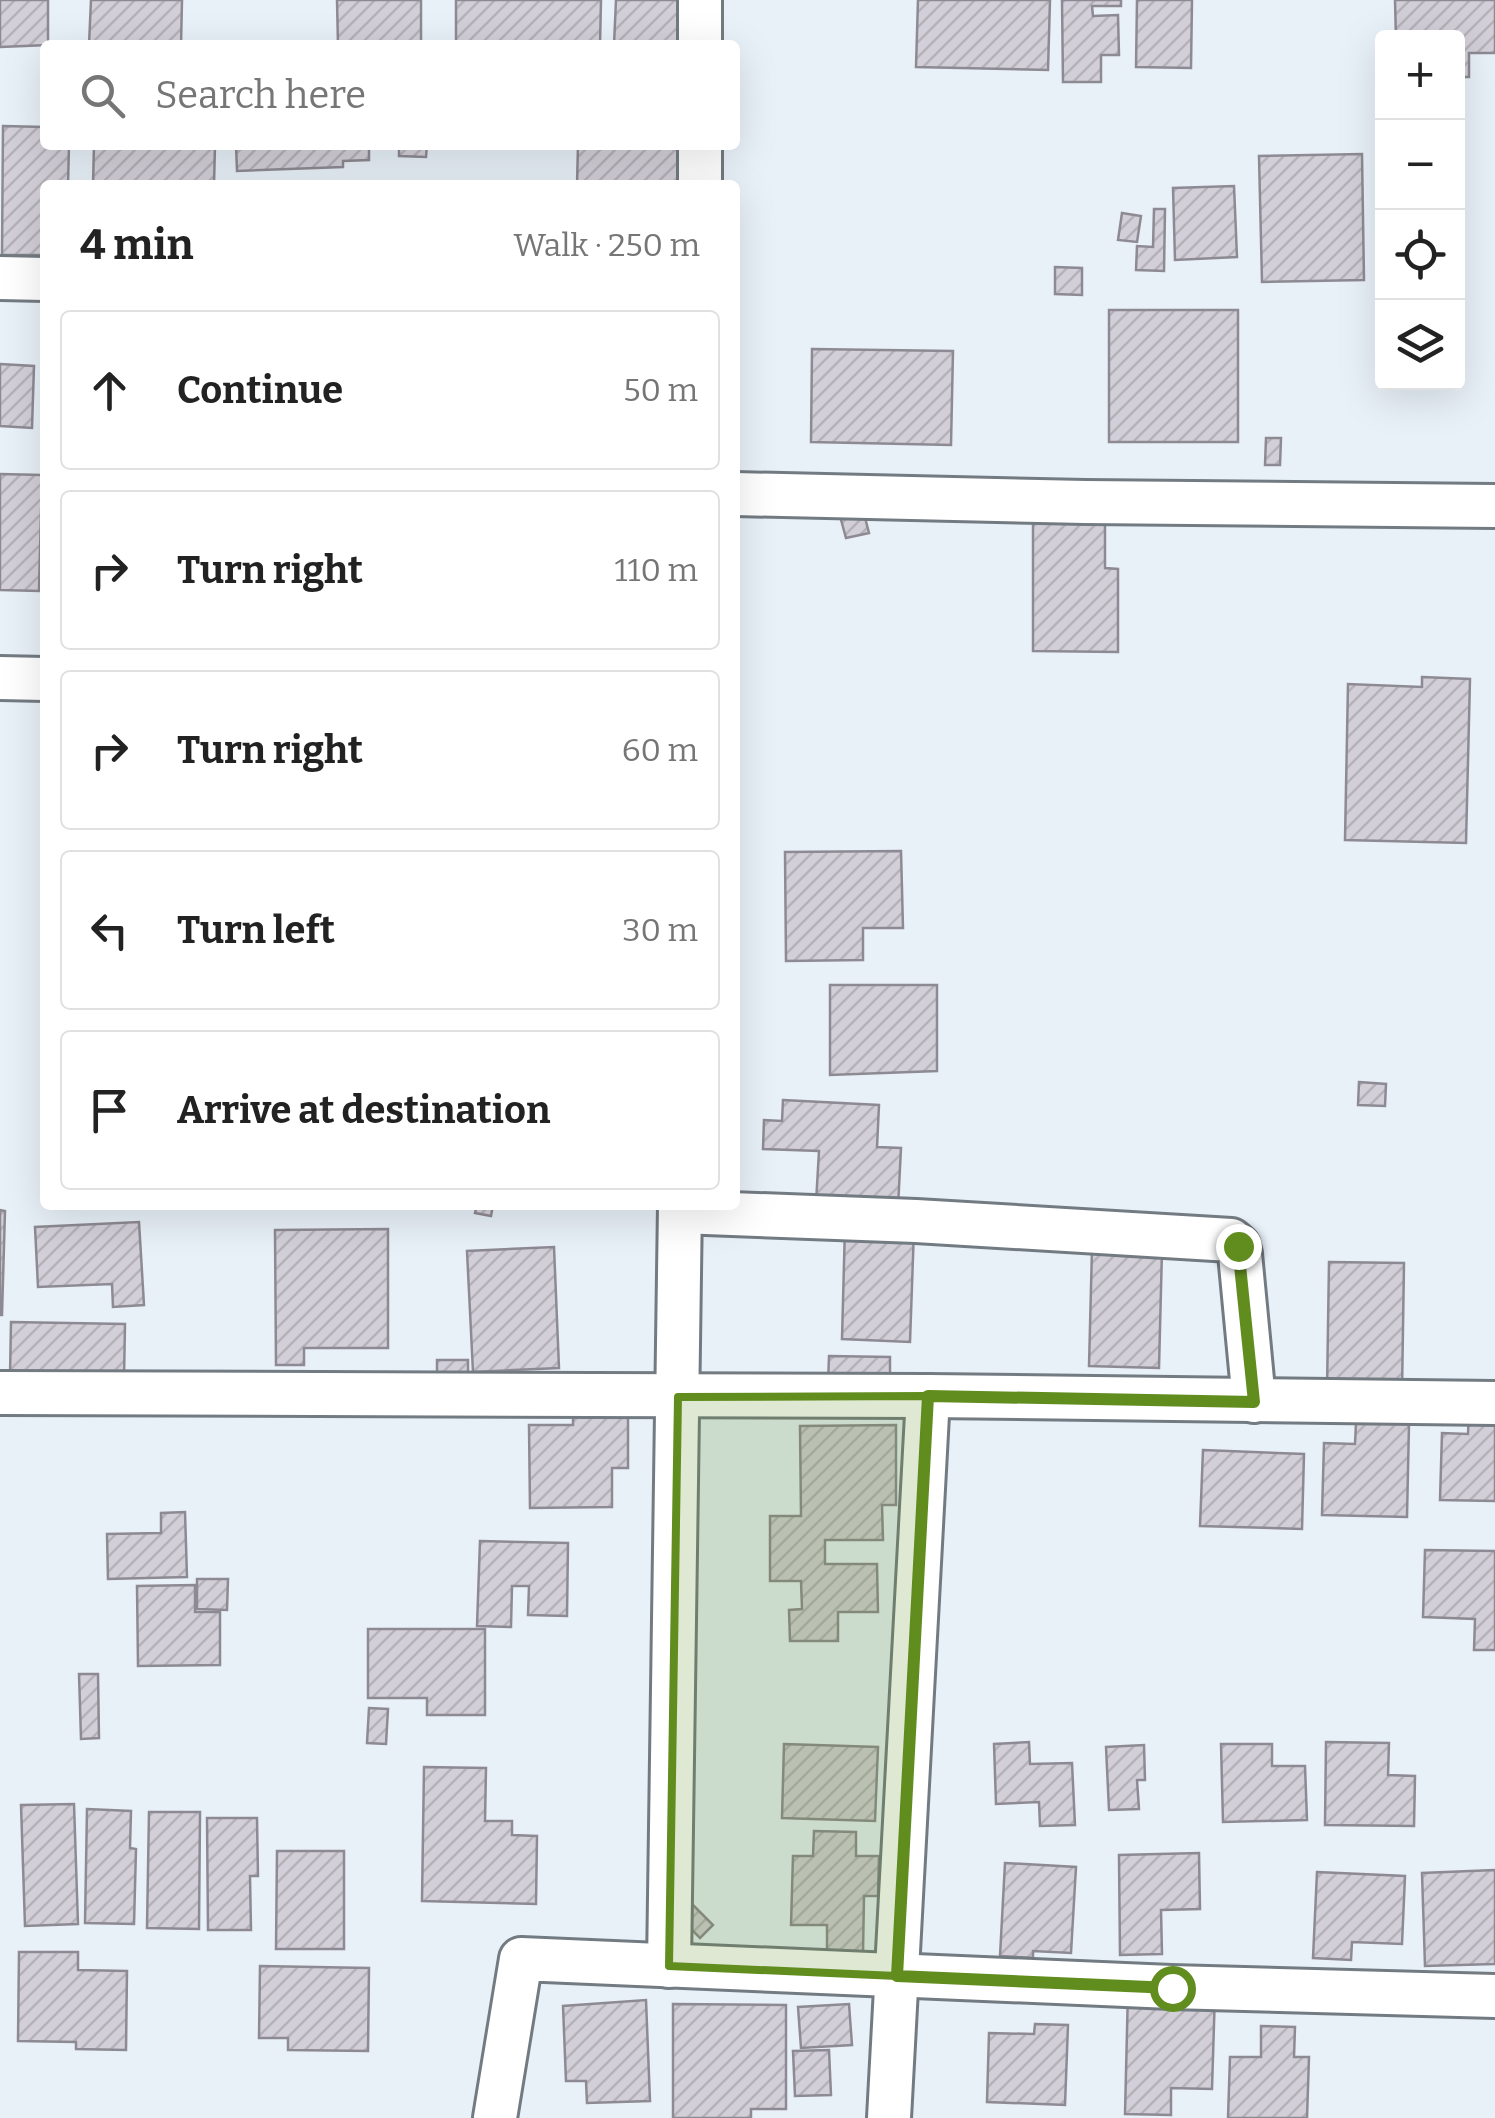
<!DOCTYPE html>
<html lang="en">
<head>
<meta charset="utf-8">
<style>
  :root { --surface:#fff; --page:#f2f2f2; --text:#222; --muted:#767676; --line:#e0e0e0 }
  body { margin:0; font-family:Bitter,serif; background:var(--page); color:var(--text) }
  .controls { position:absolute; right:30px; top:30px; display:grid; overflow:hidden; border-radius:10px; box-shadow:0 10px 40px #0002 }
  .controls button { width:90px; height:90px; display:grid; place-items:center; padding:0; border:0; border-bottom:2px solid var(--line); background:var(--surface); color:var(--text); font:50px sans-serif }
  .stop { position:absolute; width:30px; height:30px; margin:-22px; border:8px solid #618d1f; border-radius:50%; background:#fff }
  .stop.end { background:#618d1f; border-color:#fff; box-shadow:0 2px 10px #0008 }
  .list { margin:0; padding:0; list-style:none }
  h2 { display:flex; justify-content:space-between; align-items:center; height:130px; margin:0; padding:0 40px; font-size:42px }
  h2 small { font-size:32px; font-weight:400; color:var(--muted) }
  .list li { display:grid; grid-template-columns:65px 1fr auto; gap:30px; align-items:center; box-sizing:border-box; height:160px; margin:0 20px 20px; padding:0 20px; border:2px solid var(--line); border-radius:10px }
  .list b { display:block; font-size:38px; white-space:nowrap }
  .list em { font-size:32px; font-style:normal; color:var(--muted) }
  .icon { flex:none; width:55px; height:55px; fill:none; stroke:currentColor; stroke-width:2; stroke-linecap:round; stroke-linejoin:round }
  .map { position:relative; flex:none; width:1495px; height:2118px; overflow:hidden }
  .search { position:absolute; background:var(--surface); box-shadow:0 10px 40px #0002; left:40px; top:40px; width:700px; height:110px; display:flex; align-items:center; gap:25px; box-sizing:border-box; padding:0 35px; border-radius:10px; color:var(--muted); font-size:38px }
  .panel { position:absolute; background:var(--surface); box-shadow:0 10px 40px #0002; left:40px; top:180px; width:700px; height:1030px; border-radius:10px }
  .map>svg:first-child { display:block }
  .building { fill:url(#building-hatch); stroke:#8e8a93; stroke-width:2.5 }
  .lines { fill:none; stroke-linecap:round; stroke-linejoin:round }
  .minor-casing { stroke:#737b82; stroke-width:48 }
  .minor { stroke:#fff; stroke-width:42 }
  .route { stroke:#618d1f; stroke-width:12 }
  .marked { fill:#618d1f; fill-opacity:0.2; stroke:#618d1f; stroke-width:8; stroke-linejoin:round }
</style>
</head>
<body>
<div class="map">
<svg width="1495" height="2118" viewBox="0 0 1495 2118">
  <defs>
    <pattern id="building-hatch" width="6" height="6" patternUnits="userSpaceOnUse" patternTransform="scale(2.5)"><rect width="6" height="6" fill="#d3cfd8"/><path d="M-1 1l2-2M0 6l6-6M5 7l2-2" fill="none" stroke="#b5b2ba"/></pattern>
  </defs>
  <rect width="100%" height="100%" fill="#e8f0f8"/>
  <g class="building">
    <polygon points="0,0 48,0 48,45 0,47"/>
    <polygon points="91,0 182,0 181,45 89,45"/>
    <polygon points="337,0 421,0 421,45 338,45"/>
    <polygon points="456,0 601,0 600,45 456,45"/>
    <polygon points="616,0 693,0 692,45 614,45"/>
    <polygon points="918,0 1050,0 1048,70 916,67"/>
    <polygon points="1062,0 1121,0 1121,6 1092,6 1093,16 1118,15 1119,55 1101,55 1101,82 1063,82"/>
    <polygon points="1137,0 1192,0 1191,68 1136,67"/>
    <polygon points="1395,0 1495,0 1495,53 1469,53 1469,77 1458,77 1458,38 1396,38"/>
    <polygon points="3,126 45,127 45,145 69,145 68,185 45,185 45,255 2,255"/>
    <polygon points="94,145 215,145 214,185 93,185"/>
    <polygon points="236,145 369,145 369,160 343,161 343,167 237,171"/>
    <polygon points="399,145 427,145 426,157 399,156"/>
    <polygon points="578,145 684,145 684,185 577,185"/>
    <polygon points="1362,154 1364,280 1262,282 1259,156"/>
    <polygon points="1234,186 1237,257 1175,260 1173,188"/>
    <polygon points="1154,209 1165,209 1164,271 1136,270 1137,246 1153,247"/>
    <polygon points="1122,213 1141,216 1137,242 1118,240"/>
    <polygon points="1055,267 1082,268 1082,295 1055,294"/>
    <rect x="1109" y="310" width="129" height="132"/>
    <polygon points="812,349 953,351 951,445 811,442"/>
    <polygon points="0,364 34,366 32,428 0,426"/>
    <polygon points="1266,438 1281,438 1280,465 1265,465"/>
    <polygon points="0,474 42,475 39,591 0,590"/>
    <polygon points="1033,507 1105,508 1105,568 1118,569 1118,652 1033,651"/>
    <polygon points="863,510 869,533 846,538 840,516"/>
    <polygon points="1422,677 1470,679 1466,843 1345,840 1348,684 1422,687"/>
    <polygon points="901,851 903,928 863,928 863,960 786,961 785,852"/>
    <polygon points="830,985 937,985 937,1071 830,1075"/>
    <polygon points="1359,1082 1386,1084 1385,1106 1358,1105"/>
    <polygon points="783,1100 879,1105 877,1147 901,1148 898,1207 816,1203 819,1151 763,1149 764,1120 782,1121"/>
    <polygon points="477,1205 493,1205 491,1216 475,1213"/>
    <polygon points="0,1210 5,1211 2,1315 0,1315"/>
    <polygon points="139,1222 144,1305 113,1307 112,1284 38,1287 35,1227"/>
    <polygon points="845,1226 914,1229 910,1342 842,1339"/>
    <polygon points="388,1229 388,1348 304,1348 304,1365 276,1365 275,1230"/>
    <polygon points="554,1247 559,1368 473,1372 467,1251"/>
    <polygon points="1092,1249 1162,1250 1159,1368 1089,1366"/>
    <polygon points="1329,1262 1404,1263 1402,1392 1327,1391"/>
    <polygon points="11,1322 125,1324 124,1378 10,1376"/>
    <polygon points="829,1356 890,1357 890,1385 828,1384"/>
    <rect x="437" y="1360" width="31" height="29"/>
    <polygon points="1469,1408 1495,1409 1495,1501 1440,1500 1442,1433 1468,1434"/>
    <polygon points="628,1413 628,1468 612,1468 612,1507 530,1508 529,1425 573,1425 573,1414"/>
    <polygon points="1356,1423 1409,1424 1407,1517 1322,1515 1324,1443 1355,1444"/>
    <polygon points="896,1425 896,1505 882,1505 883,1540 825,1540 825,1564 877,1564 878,1612 838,1612 838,1641 790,1641 789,1610 802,1609 801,1581 770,1581 770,1516 801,1516 800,1426"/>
    <polygon points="1203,1450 1304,1454 1302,1529 1200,1526"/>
    <polygon points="185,1512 187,1577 108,1579 107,1534 161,1533 161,1513"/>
    <polygon points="480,1541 568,1543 567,1616 528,1615 529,1586 512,1586 511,1627 477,1626"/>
    <polygon points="1425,1550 1495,1551 1495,1650 1474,1650 1475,1619 1423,1617"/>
    <polygon points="197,1579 228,1579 227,1610 197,1609"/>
    <polygon points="195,1585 195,1612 220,1612 220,1665 138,1666 137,1586"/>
    <polygon points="368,1629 485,1629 485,1715 427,1715 427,1698 368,1698"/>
    <polygon points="79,1674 98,1674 99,1738 81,1739"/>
    <polygon points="369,1708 388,1709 386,1744 367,1743"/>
    <polygon points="1029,1742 1030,1764 1072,1763 1075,1825 1040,1826 1039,1802 996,1804 994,1744"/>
    <polygon points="1326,1742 1389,1743 1388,1775 1415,1776 1414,1826 1325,1825"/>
    <polygon points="784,1744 878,1747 875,1821 782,1818"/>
    <polygon points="1221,1744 1272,1744 1272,1766 1305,1766 1307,1820 1223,1822"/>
    <polygon points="1144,1745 1145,1780 1137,1780 1139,1809 1109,1810 1106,1747"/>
    <polygon points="424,1767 486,1768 485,1821 512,1821 512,1835 537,1836 536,1904 422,1901"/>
    <polygon points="74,1804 78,1924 25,1926 21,1805"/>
    <polygon points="87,1809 131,1811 130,1848 136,1849 134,1924 85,1923"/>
    <polygon points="149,1812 200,1812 199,1929 147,1928"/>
    <polygon points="207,1818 257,1818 258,1876 250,1876 251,1930 208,1930"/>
    <polygon points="814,1831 856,1832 856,1856 879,1856 878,1896 864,1896 863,1954 827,1953 827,1925 791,1925 793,1856 813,1856"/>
    <polygon points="277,1851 344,1851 344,1949 276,1949"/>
    <polygon points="1199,1853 1200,1909 1161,1910 1162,1954 1120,1955 1119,1855"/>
    <polygon points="1005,1863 1076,1867 1071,1953 1033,1951 1033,1958 1000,1956"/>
    <polygon points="1495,1870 1495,1964 1425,1966 1422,1873"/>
    <polygon points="1317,1872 1405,1876 1402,1944 1352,1942 1351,1960 1313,1958"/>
    <polygon points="692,1904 713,1925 700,1938 679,1917"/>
    <polygon points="19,1952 78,1952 78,1970 127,1971 126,2050 76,2049 76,2042 18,2041"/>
    <polygon points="260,1966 369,1968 368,2051 288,2050 288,2038 259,2038"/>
    <polygon points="1128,1990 1215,1992 1212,2089 1171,2088 1171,2115 1125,2114"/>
    <polygon points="646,2000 650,2101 587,2103 586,2081 566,2081 563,2006"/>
    <polygon points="673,2004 786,2005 786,2109 751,2109 751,2118 673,2118"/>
    <polygon points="849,2004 852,2045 801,2048 798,2007"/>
    <polygon points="1035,2024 1068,2025 1065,2105 987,2102 989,2033 1034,2034"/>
    <polygon points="1261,2026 1295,2027 1294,2057 1309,2057 1307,2118 1228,2118 1230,2057 1261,2057"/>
    <polygon points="829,2050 831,2095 795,2096 793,2051"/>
  </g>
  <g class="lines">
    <g class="minor-casing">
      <g id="minor">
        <polyline points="700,45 700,0"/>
        <polyline points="700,185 700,145"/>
        <polyline points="0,278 45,279"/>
        <polyline points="735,494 1085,502 1495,506"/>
        <polyline points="0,678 45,679"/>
        <polyline points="680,1212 916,1221 1231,1240 1238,1246 1240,1254 1254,1401"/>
        <polyline points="0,1393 928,1396 1495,1403"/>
        <polyline points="669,1966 680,1205"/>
        <polyline points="495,2118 521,1959 1171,1987 1495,1996"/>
        <polyline points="889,2118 928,1396"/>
      </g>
    </g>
    <use href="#minor" class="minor"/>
  </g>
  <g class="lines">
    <polyline class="route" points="1172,1988 897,1976 928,1396 1254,1402 1238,1246"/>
  </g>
  <path class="marked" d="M928 1396 897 1976 669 1966 678 1397Z"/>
</svg>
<div class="controls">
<button>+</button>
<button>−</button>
<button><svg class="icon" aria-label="locate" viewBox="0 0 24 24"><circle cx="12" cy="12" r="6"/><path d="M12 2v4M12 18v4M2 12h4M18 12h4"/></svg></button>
<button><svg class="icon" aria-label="layers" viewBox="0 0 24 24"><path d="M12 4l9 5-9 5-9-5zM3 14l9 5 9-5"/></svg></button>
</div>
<div class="stop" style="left:1172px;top:1988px"></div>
<div class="stop end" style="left:1238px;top:1246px"></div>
<div class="search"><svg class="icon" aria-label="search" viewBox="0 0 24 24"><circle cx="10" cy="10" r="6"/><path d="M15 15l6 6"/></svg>Search here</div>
<section class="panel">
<h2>4 min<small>Walk · 250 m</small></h2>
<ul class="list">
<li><svg class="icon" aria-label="ahead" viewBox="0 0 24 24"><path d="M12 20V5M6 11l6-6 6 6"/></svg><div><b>Continue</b></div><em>50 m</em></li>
<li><svg class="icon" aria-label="right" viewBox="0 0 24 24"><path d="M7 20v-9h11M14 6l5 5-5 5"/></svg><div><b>Turn right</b></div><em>110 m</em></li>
<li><svg class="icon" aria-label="right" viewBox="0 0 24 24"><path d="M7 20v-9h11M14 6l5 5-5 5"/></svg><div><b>Turn right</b></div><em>60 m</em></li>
<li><svg class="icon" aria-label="left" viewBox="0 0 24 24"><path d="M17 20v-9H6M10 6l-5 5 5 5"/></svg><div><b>Turn left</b></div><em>30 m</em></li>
<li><svg class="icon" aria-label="arrive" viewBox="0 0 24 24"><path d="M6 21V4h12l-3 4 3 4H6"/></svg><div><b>Arrive at destination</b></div></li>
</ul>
</section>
</div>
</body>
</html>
